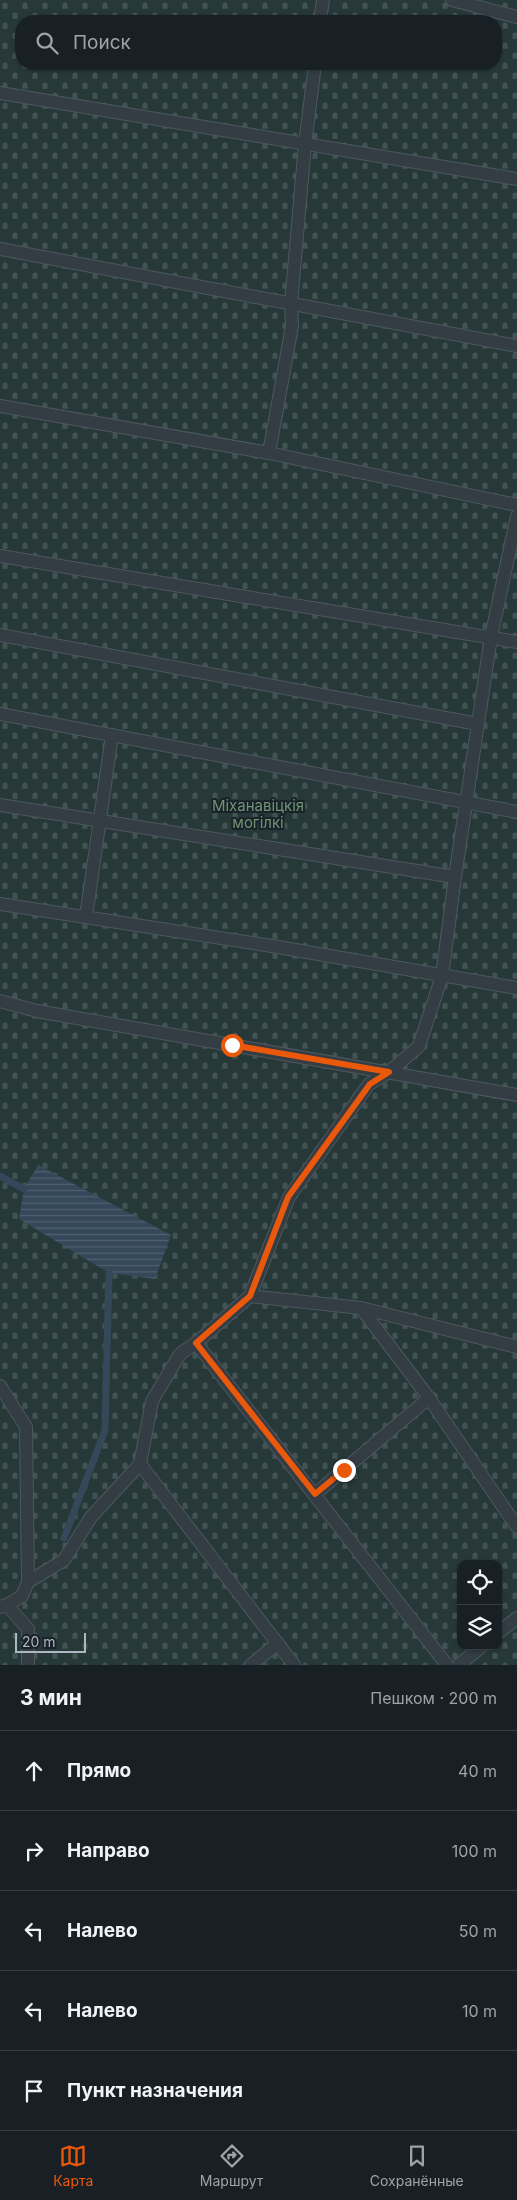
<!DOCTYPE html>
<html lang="ru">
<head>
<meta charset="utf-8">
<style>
  :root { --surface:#182026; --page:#21282e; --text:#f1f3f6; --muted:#9fa3a7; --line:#363e43; --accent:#ea580c }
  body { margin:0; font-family:Inter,sans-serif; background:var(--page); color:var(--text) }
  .controls { position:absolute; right:15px; bottom:15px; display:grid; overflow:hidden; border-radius:10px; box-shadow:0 1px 4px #0004 }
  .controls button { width:45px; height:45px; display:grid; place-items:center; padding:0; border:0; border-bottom:1px solid var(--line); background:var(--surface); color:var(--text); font:25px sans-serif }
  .scale { position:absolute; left:15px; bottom:12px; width:71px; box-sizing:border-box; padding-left:5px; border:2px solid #aeb7c1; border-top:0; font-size:14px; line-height:18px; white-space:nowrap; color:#aeb7c1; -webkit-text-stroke:4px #192129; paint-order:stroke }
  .stop { position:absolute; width:15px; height:15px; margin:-11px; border:4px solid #ea580c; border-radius:50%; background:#fff }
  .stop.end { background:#ea580c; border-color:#fff; box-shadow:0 1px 5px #0008 }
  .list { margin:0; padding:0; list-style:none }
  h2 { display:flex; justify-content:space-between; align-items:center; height:65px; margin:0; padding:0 20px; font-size:21px }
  h2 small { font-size:16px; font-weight:400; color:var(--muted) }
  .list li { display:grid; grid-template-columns:32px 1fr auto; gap:15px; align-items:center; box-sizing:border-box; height:80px; padding:0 20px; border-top:1px solid var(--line) }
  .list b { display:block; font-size:19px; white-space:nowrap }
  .list em { font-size:16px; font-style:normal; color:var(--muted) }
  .icon { flex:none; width:28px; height:28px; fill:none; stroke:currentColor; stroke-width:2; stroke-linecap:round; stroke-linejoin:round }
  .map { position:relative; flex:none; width:517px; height:1665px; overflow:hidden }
  .search { position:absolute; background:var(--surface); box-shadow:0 1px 4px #0004; left:15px; right:15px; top:15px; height:55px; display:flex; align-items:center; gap:12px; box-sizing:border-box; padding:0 18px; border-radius:20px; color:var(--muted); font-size:19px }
  .sheet { height:465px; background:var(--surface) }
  nav { display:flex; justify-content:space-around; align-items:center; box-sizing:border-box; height:70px; border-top:1px solid var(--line); background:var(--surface); font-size:14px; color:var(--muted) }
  nav a { display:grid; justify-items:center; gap:2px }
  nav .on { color:var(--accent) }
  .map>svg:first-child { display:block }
  .cemetery { fill:url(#cemetery-stones); fill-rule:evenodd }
  .water { fill:url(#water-rules) }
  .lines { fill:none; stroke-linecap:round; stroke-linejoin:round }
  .stream { stroke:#354859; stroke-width:7 }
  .service-casing { stroke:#4e575f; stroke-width:14 }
  .service { stroke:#343c44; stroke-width:12 }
  .route { stroke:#ea580c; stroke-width:6 }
  .labels { text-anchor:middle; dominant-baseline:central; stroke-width:4; stroke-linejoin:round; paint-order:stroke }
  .park-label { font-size:15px; fill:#709574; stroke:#192129 }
</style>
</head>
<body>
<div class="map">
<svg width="517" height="1665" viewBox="0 0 517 1665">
  <defs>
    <pattern id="cemetery-stones" width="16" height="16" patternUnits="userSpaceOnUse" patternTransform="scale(1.25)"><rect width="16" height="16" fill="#263938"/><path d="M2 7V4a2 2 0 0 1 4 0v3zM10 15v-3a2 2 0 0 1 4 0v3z" fill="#435353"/></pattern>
    <pattern id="water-rules" width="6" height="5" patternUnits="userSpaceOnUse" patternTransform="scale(1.25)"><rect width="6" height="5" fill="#354859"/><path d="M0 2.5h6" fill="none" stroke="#50606f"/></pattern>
  </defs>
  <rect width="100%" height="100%" fill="#202a33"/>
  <path class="cemetery" d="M0 0H517V1665H0ZM21 21H496V64H21ZM461 1564H498V1646H461Z"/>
  <polygon class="water" points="38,1165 171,1235 155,1279 109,1273 19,1219 24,1189"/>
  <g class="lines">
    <g class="stream">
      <polyline points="0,1176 24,1189"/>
      <polyline points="64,1538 105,1430 109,1273"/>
    </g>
    <g class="service-casing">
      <g id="service">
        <polyline points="452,0 517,17"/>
        <polyline points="320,21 323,0"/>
        <polyline points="0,93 517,179"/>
        <polyline points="0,249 517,346"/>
        <polyline points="0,406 269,453 517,505"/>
        <polyline points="269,453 292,326 291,304 305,144 315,64"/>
        <polyline points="0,556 517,642"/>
        <polyline points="0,635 478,724"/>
        <polyline points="0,714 517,812"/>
        <polyline points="0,805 455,877"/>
        <polyline points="0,904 272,946 517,988"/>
        <polyline points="86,917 112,735"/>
        <polyline points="0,1001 37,1011 517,1095"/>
        <polyline points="250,1296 289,1197 369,1084 389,1072 419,1046 442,976 455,877 491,637 517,516"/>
        <polyline points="361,1308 429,1398 517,1527"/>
        <polyline points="196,1343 447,1665"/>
        <polyline points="0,1386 26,1427 28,1582 22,1596 7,1605"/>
        <polyline points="140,1464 294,1665"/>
        <polyline points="315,1494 429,1398"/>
        <polyline points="28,1582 64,1560 91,1517 140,1464 152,1401 180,1354 196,1343 250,1296 361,1308 517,1347"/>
        <polyline points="0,1607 7,1605 28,1629 28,1665"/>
        <polyline points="498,1633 517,1618"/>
        <polyline points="251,1665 278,1643"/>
        <polyline points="459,1665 482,1646"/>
      </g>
    </g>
    <use href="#service" class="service"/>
  </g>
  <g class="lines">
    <polyline class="route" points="232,1045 389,1072 370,1084 288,1197 250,1296 196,1343 315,1494 344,1470"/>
  </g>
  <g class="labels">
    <g class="park-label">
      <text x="258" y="805">Міханавіцкія<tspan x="258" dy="17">могілкі</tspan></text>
    </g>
  </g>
</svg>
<div class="controls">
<button><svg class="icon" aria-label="locate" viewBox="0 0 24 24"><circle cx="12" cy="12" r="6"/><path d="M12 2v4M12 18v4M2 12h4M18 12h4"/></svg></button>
<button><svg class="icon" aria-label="layers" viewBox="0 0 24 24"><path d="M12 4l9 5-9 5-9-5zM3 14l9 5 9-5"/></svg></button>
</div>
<div class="scale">20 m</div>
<div class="stop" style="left:232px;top:1045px"></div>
<div class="stop end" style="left:344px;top:1470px"></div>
<div class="search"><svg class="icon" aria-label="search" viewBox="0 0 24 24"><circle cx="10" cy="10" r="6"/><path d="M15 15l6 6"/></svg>Поиск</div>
</div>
<section class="sheet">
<h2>3 мин<small>Пешком · 200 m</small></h2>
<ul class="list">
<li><svg class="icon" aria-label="ahead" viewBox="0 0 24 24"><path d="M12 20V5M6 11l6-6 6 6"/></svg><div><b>Прямо</b></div><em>40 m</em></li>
<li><svg class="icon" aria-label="right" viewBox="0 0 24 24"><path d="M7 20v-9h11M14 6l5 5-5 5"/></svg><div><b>Направо</b></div><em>100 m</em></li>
<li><svg class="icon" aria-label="left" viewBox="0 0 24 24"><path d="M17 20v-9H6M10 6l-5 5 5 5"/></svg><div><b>Налево</b></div><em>50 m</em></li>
<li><svg class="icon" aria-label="left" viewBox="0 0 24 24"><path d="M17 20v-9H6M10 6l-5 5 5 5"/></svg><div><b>Налево</b></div><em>10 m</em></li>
<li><svg class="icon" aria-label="arrive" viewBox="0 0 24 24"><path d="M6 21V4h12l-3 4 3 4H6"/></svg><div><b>Пункт назначения</b></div></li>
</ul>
</section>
<nav>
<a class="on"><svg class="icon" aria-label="map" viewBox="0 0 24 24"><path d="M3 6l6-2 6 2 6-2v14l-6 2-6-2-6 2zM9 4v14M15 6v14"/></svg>Карта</a>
<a><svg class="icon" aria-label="directions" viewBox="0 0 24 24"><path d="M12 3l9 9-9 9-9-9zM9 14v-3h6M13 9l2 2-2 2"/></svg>Маршрут</a>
<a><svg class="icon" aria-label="saved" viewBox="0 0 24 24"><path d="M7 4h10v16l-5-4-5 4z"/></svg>Сохранённые</a>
</nav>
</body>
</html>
